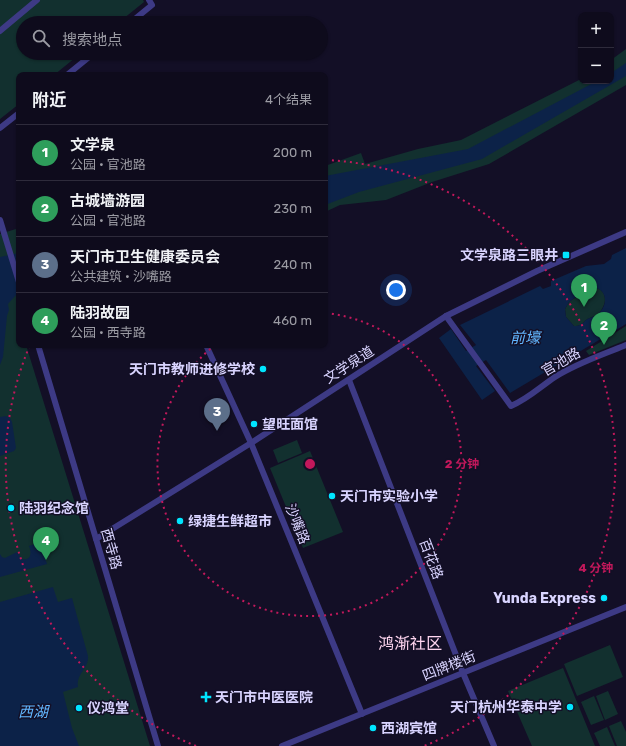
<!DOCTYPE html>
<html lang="zh">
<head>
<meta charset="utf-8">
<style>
  :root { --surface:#0e0b1c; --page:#1c1929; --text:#f1f3f6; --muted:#9b9ba3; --line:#2e2b3b; --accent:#00e5ff }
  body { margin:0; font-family:Rubik,"Noto Sans SC",sans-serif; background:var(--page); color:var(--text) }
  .controls { position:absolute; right:12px; top:12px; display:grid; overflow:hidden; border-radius:8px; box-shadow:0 1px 3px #0004 }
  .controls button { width:36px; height:36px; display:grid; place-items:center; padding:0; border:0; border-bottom:1px solid var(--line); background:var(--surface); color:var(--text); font:20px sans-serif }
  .you { position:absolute; left:396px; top:290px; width:14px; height:14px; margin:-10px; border:3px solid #fff; border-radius:50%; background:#1a73e8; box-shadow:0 0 0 6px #1a73e833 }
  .badge { display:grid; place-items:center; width:26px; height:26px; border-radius:50%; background:var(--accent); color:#fff; font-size:13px; font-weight:700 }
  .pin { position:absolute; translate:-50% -33px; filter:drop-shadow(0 1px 2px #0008) }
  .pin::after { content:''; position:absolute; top:21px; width:14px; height:12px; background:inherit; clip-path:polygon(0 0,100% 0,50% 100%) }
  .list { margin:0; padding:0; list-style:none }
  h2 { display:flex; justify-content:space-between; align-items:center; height:52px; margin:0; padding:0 16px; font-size:17px }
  h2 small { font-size:13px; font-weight:400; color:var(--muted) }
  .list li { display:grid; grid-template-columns:26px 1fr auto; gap:12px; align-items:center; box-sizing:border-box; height:56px; padding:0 16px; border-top:1px solid var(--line) }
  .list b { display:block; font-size:15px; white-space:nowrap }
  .list p { margin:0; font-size:13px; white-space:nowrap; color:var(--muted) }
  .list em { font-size:13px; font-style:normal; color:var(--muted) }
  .icon { flex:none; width:22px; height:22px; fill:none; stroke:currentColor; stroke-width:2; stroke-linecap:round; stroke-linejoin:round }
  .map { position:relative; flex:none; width:626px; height:746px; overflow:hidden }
  .search { position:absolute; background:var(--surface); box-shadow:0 1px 3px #0004; left:16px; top:16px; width:312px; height:44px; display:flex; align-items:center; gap:10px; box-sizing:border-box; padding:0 14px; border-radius:22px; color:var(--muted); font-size:15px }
  .panel { position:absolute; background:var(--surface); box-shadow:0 1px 3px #0004; left:16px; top:72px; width:312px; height:276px; border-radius:8px }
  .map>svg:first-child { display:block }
  .green { fill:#12302f }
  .water { fill:#0c2248; fill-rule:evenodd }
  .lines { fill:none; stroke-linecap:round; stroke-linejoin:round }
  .minor { stroke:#3d3a85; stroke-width:6 }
  .ring { fill:none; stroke:#c2185b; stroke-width:2; stroke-dasharray:2 4 }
  .poi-dot { fill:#00e5ff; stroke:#130f26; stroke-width:1.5 }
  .labels { text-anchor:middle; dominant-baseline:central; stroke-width:3; stroke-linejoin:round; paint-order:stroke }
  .poi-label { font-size:14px; font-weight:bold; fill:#d9d4ff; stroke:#130f26; text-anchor:start }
  .street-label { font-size:14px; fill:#d9d4ff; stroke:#130f26 }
  .water-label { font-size:15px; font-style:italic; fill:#62b6ff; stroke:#130f26 }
  .quarter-label { font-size:16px; fill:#ffd6f0; stroke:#130f26 }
  .centre { fill:#c2185b; stroke:#130f26; stroke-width:2 }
  .ring-label { font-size:12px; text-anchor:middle; font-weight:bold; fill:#c2185b; stroke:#130f26; stroke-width:3; stroke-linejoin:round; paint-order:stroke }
</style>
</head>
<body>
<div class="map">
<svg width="626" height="746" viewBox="0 0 626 746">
  <rect width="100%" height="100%" fill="#130f26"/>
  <g class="green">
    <polygon points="0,0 143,0 144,2 118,23 23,23 23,53 81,53 54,75 19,75 19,104 0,119"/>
    <polygon points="626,49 626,85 489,164 432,182 386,200 340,205 325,212 325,166 361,153 365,164 418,149 461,140 581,79 581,81 611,81 611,60"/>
    <polygon points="19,228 19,345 26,345 150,746 0,746 0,234"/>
    <path d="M590 287C606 287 609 301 600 312 596 317 590 317 586 320 582 324 580 326 574 326L566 317 565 309 569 302Z"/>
    <polygon points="626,326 626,340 589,355 586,351"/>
    <polygon points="297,440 302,453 278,463 273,450"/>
    <polygon points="310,451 343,532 303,548 270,468"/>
    <polygon points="610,645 623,677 577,696 564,664"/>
    <polygon points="563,668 595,746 532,746 508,691"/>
    <polygon points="608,691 618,714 605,720 596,696"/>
    <polygon points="594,696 604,720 591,725 581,702"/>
    <polygon points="621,721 626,732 626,746 617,746 609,726"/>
    <polygon points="607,727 615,746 600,746 594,733"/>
  </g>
  <g class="water">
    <polygon points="626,63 626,76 482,159 359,192 325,205 325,176 468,149 597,81 611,81 611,73"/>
    <path d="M626 248V324L510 393 486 360 476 366 495 391 482 400 439 338 451 329 466 351 476 345 460 325 540 286 543 289 551 286V281L586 266 604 264 611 259 612 255ZM590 287C606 287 609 302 600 312 596 317 590 317 586 320 582 324 580 326 574 326L566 317 565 309 569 302Z"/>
    <polygon points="19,253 19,295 16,295 8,304 9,310 7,316 3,357 0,365 0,257"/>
    <polygon points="6,416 10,418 12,422 16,448 14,451 0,456 0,417"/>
    <path d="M40 542 47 564 0 577V554L2 557 5 558 17 552 22 559C31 561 32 553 29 546Z"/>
    <path d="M53 587 58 602 72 598 88 656C89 669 76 673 78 687L63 692 72 728 79 746H0V602Z"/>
  </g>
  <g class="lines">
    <g class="minor">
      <polyline points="130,23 152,5 149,0"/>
      <polyline points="0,31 37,0"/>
      <polyline points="67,75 94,53"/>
      <polyline points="0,128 19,113"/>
      <polyline points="0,220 19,282"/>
      <path d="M446 316 511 406C528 399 540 387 555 377 577 363 602 355 626 345"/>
      <polyline points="38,345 158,746"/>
      <polyline points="206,345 251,443 362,714"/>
      <polyline points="349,380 463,673 494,746"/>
      <polyline points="96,539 251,443 446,316 537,271 626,232"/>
      <polyline points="282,746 626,607"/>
    </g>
  </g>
  <g class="ring">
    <path d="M326 313A152 152 0 1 1 215 345"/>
    <path d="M196 746A304 304 0 0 1 30 345M326 160A304 304 0 0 1 424 746"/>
  </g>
  <g class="poi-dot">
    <rect x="562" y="251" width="8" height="8" rx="2"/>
    <circle cx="263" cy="369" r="4"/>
    <circle cx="254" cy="424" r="4"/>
    <circle cx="332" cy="496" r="4"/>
    <circle cx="11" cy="508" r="4"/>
    <circle cx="180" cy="521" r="4"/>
    <circle cx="604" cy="598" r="4"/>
    <path d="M204 691h4v4h4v4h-4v4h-4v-4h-4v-4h4z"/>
    <circle cx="570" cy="707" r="4"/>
    <circle cx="79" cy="708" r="4"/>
    <circle cx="373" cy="728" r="4"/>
  </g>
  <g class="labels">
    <g class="poi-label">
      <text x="558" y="255" text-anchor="end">文学泉路三眼井</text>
      <text x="255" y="369" text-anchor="end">天门市教师进修学校</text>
      <text x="262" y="424">望旺面馆</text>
      <text x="340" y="496">天门市实验小学</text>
      <text x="19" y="508">陆羽纪念馆</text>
      <text x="188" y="521">绿捷生鲜超市</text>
      <text x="596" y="598" text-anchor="end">Yunda Express</text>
      <text x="215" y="697">天门市中医医院</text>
      <text x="562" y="707" text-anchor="end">天门杭州华泰中学</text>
      <text x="87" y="708">仪鸿堂</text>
      <text x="381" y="728">西湖宾馆</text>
    </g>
    <g class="street-label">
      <text transform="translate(561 362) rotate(-30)">官池路</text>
      <text transform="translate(349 365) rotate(-33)">文学泉道</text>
      <text transform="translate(297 524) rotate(68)">沙嘴路</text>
      <text transform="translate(111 549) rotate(74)">西寺路</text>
      <text transform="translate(431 559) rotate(69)">百花路</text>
      <text transform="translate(449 666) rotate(-22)">四牌楼街</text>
    </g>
    <g class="water-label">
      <text x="525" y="338">前壕</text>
      <text x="33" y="712">西湖</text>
    </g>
    <g class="quarter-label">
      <text x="410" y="643">鸿渐社区</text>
    </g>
  </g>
  <circle cx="310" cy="464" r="6" class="centre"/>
  <g class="ring-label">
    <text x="462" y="468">2 分钟</text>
    <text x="596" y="572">4 分钟</text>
  </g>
</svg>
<div class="controls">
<button>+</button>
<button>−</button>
</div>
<div class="you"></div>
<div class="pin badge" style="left:584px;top:307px;background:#2e9e5b">1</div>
<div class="pin badge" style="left:604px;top:345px;background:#2e9e5b">2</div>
<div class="pin badge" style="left:217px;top:431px;background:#5c6f8a">3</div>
<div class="pin badge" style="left:46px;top:560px;background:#2e9e5b">4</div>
<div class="search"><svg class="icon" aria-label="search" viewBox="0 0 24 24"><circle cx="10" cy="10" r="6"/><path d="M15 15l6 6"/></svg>搜索地点</div>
<section class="panel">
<h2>附近<small>4个结果</small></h2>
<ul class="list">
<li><span class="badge" style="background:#2e9e5b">1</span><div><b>文学泉</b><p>公园 · 官池路</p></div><em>200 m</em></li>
<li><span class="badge" style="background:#2e9e5b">2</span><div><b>古城墙游园</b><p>公园 · 官池路</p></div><em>230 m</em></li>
<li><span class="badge" style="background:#5c6f8a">3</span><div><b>天门市卫生健康委员会</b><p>公共建筑 · 沙嘴路</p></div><em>240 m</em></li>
<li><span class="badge" style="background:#2e9e5b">4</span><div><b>陆羽故园</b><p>公园 · 西寺路</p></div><em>460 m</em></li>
</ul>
</section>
</div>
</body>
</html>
